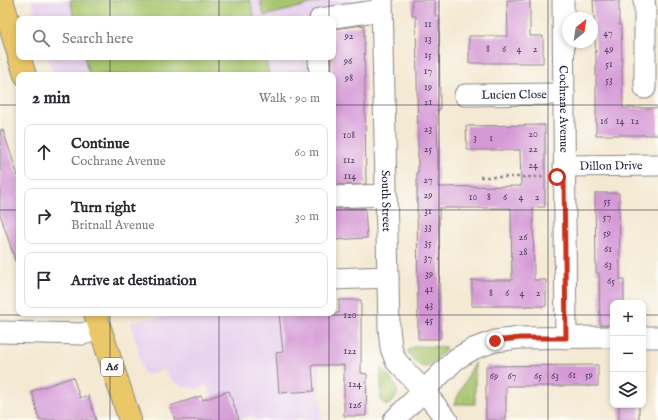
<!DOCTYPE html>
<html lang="en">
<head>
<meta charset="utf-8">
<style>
  :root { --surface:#fff; --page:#f7f7f7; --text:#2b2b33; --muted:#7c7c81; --line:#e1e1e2 }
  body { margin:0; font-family:"IM FELL English",serif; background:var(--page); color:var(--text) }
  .controls { position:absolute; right:12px; bottom:12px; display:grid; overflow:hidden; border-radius:8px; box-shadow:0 2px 6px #0003 }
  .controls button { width:36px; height:36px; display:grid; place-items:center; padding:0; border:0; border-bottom:1px solid var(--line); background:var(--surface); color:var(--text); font:20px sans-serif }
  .compass { position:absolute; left:562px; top:12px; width:36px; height:36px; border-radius:50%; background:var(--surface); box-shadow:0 2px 6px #0003; rotate:30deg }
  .stop { position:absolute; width:12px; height:12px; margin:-9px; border:3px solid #c8321e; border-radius:50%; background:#fff }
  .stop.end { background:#c8321e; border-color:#fff; box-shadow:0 1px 4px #0008 }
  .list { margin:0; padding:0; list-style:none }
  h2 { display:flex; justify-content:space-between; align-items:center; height:52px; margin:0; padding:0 16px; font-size:17px }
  h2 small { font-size:13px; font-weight:400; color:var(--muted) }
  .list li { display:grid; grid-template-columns:26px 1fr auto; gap:12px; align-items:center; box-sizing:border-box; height:56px; margin:0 8px 8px; padding:0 8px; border:1px solid var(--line); border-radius:8px }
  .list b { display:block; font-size:15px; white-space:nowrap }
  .list p { margin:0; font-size:13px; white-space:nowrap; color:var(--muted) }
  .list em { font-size:13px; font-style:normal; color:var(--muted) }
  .icon { flex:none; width:22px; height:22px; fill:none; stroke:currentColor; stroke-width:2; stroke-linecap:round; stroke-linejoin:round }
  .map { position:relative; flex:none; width:658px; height:420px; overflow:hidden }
  .search { position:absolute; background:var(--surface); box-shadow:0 2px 6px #0003; left:16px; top:16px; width:320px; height:44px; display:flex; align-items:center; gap:10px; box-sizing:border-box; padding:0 14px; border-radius:8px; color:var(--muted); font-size:15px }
  .panel { position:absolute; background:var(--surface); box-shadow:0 2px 6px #0003; left:16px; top:72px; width:320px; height:244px; border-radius:8px }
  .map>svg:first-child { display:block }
  .built { fill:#e8d2ee }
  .green { fill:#a8c66e; stroke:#657454 }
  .building { fill:#d498d5 }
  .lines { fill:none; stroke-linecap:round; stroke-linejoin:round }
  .minor-casing { stroke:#8b8687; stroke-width:23 }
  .highway-casing { stroke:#8b8687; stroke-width:24 }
  .path { stroke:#8b8687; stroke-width:2.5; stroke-dasharray:3 3; stroke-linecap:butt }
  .minor { stroke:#fff; stroke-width:21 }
  .highway { stroke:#eac769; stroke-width:22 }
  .route { stroke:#c8321e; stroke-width:5 }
  .grid { fill:none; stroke:#22223b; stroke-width:1; stroke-opacity:0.55 }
  .labels { text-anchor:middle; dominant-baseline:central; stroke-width:3.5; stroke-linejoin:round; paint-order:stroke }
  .number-label { font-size:10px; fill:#4e4062 }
  .shield { fill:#fdfcf7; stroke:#646373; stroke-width:1 }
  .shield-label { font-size:11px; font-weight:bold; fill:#22223b }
  .street-label { font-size:12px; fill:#22223b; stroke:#fdfcf7 }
</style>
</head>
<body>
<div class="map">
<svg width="658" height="420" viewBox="0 0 658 420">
  <rect width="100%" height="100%" fill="#fdfcf7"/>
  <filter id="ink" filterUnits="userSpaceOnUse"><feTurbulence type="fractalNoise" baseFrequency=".025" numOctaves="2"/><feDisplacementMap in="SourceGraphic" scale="8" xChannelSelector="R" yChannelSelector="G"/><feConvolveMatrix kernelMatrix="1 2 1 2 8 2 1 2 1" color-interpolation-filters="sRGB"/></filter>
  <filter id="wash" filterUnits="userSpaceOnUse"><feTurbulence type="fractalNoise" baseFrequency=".012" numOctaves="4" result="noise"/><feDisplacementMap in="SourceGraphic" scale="16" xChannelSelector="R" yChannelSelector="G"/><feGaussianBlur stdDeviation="0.9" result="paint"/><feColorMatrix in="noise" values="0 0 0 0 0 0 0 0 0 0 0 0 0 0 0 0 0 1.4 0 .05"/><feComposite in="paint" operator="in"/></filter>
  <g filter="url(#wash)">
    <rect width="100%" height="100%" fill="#f4e9d3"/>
    <g class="built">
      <polygon points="31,0 368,0 368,7 313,19 37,19"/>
      <polygon points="48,57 315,57 316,75 54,75"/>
      <polygon points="184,313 318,313 322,420 255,420 253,415 236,420 218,420 207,385 196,389 185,387 172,381 164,369 148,375 143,372 131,322"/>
    </g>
    <g class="green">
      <polygon points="70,0 250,0 255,19 74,19"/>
      <polygon points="260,0 326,0 264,16"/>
      <polygon points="84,57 265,57 269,75 89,75"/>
      <path d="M415 346 445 347 446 350C428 366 426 377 408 353L409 349Z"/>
      <polygon points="475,362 475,404 454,404"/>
      <path d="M381 368 383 369C393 382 406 392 388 405L384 404 381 401Z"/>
    </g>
    <g id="blocks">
      <g class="building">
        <polygon points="412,0 435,0 435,16 439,16 440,110 437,110 438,187 521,186 520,150 467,150 466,126 545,125 545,207 533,207 534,280 546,280 546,306 472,306 472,280 512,280 511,208 439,208 440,339 418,339 417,172 418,172 418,139 416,16 412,16"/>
        <polygon points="507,0 530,0 530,36 543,36 543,63 469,63 469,36 508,36"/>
        <polygon points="593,0 619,0 619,25 621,25 623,108 658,108 658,135 596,135 596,57"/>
        <polygon points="364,25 366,184 333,185 333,75 332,75 332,57 333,57 333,29"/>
        <polygon points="0,130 3,130 19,179 19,263 16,263 0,214"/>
        <polygon points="595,193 619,193 620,273 620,279 624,279 624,303 613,303 613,325 600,325 599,273 596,273"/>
        <polygon points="365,208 367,238 333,240 333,209"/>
        <polygon points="339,300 361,300 361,373 367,374 366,416 344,416 344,365 312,365 314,391 279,393 276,353 283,352 279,313 339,313"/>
        <polygon points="598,365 598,386 506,386 506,420 486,420 486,366"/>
        <polygon points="73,377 80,398 88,395 96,420 39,420 32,391"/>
        <polygon points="229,391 239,420 175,420 170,406 201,396 203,400"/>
        <rect x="619" y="405" width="20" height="15"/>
      </g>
    </g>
  </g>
  <g filter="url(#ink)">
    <use href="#blocks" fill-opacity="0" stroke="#8b8687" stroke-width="1"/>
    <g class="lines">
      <g class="minor-casing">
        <g id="minor">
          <path id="s1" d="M382 0 389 328 391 348 396 361 424 391 447 420"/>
          <path id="s2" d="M563 0 566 338"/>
          <polyline points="644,0 645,8 645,88"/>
          <polyline points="320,19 382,10"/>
          <polyline points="319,57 320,75"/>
          <path id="s3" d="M465 95 564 94"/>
          <path id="s4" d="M564 166 658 165"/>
          <polyline points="333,197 386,195"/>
          <polyline points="333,279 388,277"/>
          <polyline points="0,332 83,334 100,328"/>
          <polyline points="643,337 658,337"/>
          <polyline points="394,420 456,359 473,349 495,341 520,338 613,337"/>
        </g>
      </g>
      <g class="highway-casing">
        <g id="highway">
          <polyline points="2,0 19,56"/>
          <polyline points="19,57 25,75"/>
          <polyline points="95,313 130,420"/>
        </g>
      </g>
      <polyline class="path" points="480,177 546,177"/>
      <use href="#minor" class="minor"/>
      <use href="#highway" class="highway"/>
    </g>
  </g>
  <g class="lines" filter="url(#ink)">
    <polyline class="route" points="495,341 520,338 566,338 564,177 557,177"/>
  </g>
  <path class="grid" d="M110 0V19M219 0V19M329 0V19M439 0V420M548 0V420M110 57V75M219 57V75M329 57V75M0 105H19M333 105H658M0 210H19M333 210H658M110 313V420M219 313V420M329 313V420M0 315H613M643 315H658"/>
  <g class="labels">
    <g class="number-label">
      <text x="428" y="24">11</text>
      <text x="608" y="33">47</text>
      <text x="349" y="36">92</text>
      <text x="428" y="39">13</text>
      <text x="488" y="49">8</text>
      <text x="504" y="49">6</text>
      <text x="519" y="49">4</text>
      <text x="535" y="49">2</text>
      <text x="609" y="49">49</text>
      <text x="428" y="55">15</text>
      <text x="348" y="61">96</text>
      <text x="609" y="64">51</text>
      <text x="428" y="71">17</text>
      <text x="349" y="78">98</text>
      <text x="609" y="80">53</text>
      <text x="428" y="87">19</text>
      <text x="428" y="102">21</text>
      <text x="604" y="121">16</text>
      <text x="620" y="121">14</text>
      <text x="635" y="121">12</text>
      <text x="428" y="129">23</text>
      <text x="533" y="134">20</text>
      <text x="349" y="135">108</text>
      <text x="475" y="138">3</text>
      <text x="491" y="138">1</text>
      <text x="428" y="149">25</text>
      <text x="533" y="149">22</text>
      <text x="349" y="160">112</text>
      <text x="533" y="165">24</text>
      <text x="350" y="176">114</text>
      <text x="428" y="180">27</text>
      <text x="428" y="195">29</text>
      <text x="473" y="197">10</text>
      <text x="489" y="197">8</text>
      <text x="505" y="197">6</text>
      <text x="521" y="197">4</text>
      <text x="537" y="197">2</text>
      <text x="607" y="201">55</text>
      <text x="428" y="211">31</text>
      <text x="607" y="217">57</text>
      <text x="428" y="227">33</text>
      <text x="607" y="233">59</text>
      <text x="523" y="237">26</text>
      <text x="428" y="243">35</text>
      <text x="608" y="249">61</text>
      <text x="523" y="252">28</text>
      <text x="428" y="258">37</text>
      <text x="608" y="265">63</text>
      <text x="429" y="274">39</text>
      <text x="611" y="281">65</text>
      <text x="429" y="289">41</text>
      <text x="491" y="293">8</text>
      <text x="507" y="293">6</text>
      <text x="522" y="293">4</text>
      <text x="538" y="293">2</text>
      <text x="429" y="305">43</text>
      <text x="350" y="315">120</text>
      <text x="429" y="320">45</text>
      <text x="350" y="351">122</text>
      <text x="572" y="375">61</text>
      <text x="589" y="375">59</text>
      <text x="494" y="376">69</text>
      <text x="512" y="376">67</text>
      <text x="538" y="376">65</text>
      <text x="555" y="376">63</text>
      <text x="355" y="384">124</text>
      <text x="355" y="405">126</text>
    </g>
    <rect class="shield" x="101" y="358" width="22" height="18" rx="3"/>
    <g class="shield-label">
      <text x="112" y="367">A6</text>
    </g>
    <g class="street-label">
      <text stroke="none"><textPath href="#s3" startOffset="49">Lucien Close</textPath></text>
      <text stroke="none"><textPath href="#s2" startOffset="109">Cochrane Avenue</textPath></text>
      <text stroke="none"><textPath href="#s4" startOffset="47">Dillon Drive</textPath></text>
      <text stroke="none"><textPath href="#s1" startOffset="201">South Street</textPath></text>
    </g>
  </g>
</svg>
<div class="controls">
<button>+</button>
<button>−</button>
<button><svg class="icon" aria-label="layers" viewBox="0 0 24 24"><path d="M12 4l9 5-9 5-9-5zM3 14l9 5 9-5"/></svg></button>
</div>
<svg class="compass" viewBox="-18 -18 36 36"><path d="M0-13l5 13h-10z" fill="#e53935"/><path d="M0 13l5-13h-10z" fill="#7c7c81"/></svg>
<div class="stop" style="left:557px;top:177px"></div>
<div class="stop end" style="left:495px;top:341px"></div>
<div class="search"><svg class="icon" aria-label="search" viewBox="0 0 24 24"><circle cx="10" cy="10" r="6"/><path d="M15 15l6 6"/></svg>Search here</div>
<section class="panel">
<h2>2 min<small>Walk · 90 m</small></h2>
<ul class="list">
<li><svg class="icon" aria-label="ahead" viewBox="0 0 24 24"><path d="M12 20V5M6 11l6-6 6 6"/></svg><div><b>Continue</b><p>Cochrane Avenue</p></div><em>60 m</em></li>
<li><svg class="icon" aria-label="right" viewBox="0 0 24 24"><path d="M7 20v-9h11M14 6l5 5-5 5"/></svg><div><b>Turn right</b><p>Britnall Avenue</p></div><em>30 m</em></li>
<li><svg class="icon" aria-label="arrive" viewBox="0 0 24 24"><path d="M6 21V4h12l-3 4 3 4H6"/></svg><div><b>Arrive at destination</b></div></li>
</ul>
</section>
</div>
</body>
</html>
